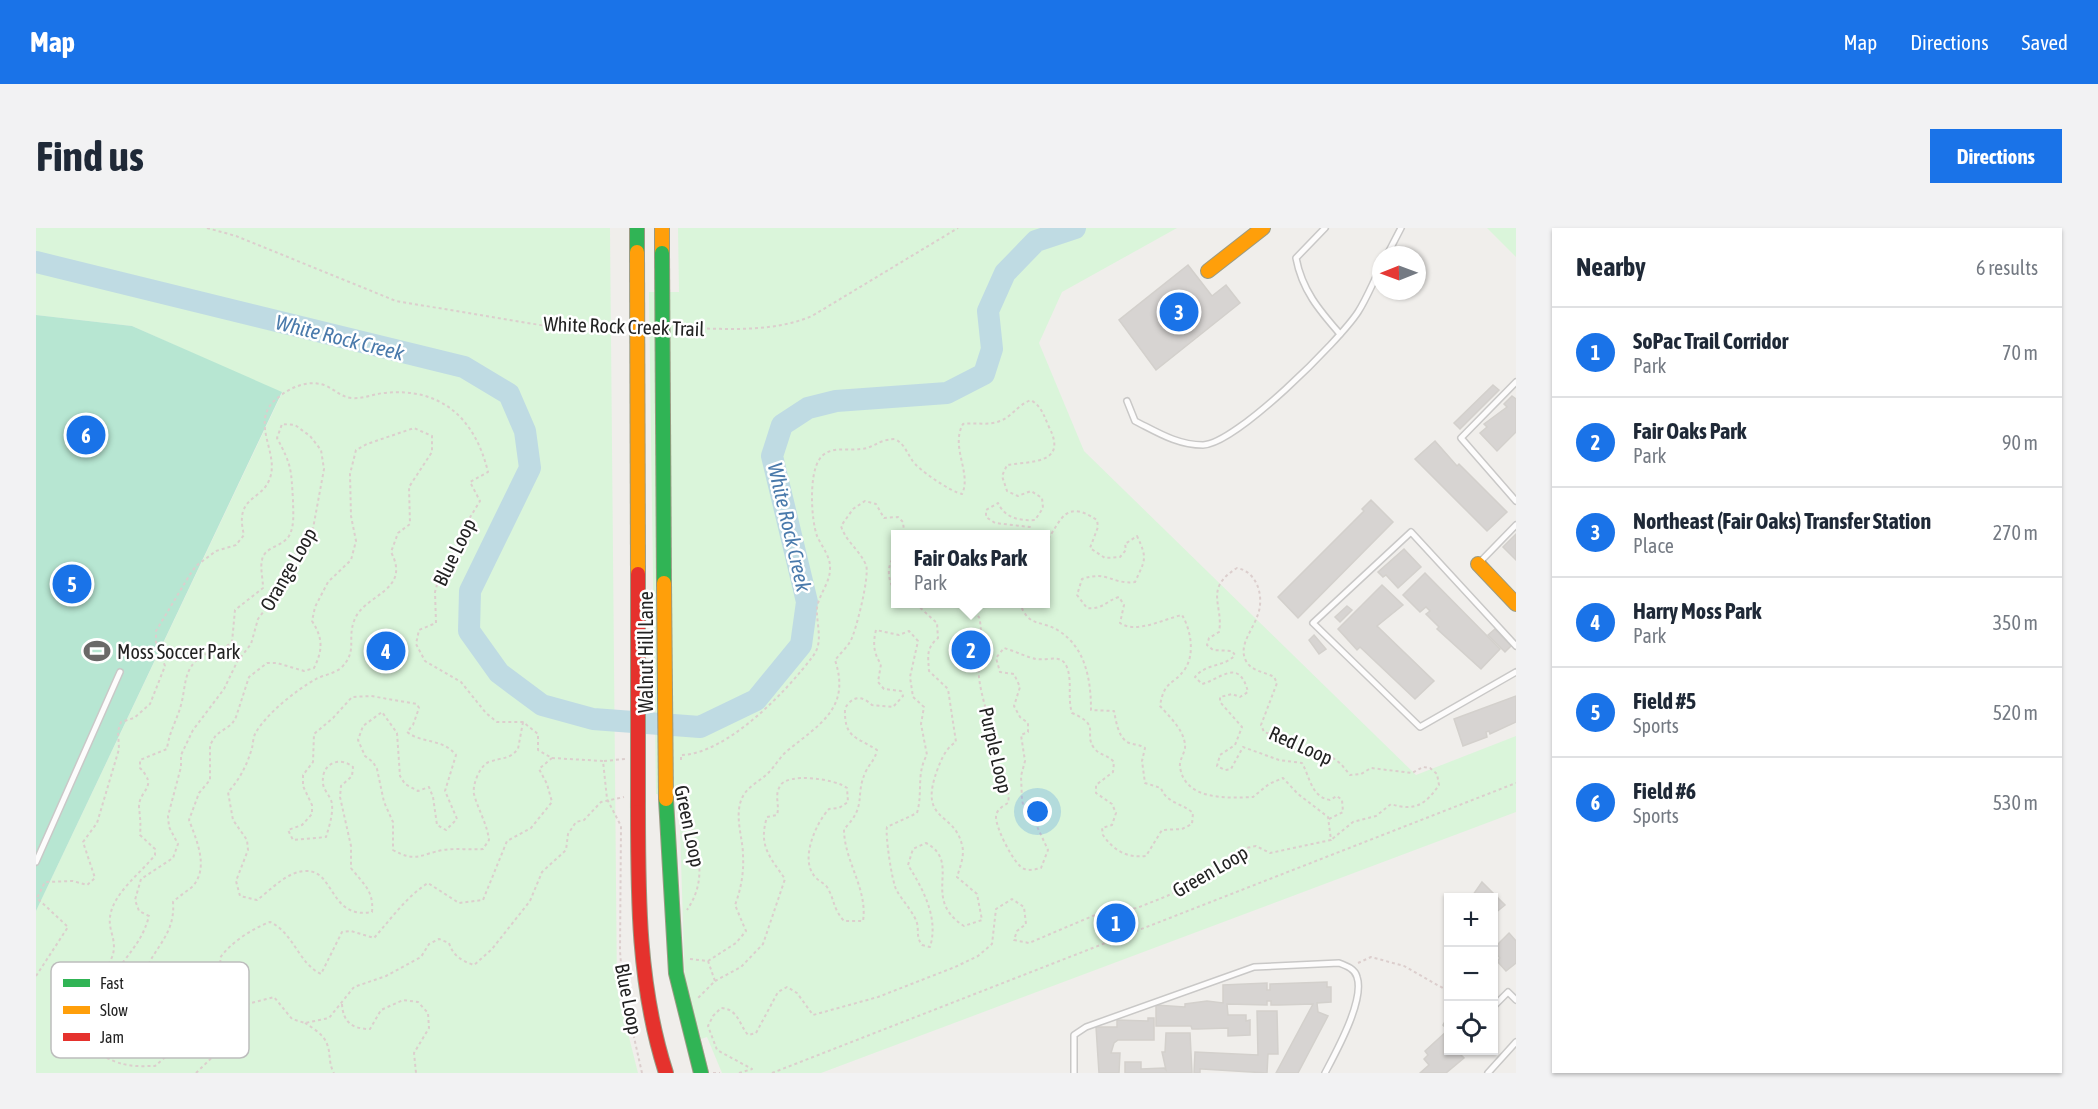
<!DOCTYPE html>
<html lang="en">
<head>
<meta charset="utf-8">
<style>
  :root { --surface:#fff; --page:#f2f2f3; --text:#1f2937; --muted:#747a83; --line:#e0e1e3; --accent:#1a73e8 }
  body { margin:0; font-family:"Asap Condensed",sans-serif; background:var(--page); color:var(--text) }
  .controls { position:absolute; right:18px; bottom:18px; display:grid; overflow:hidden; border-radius:0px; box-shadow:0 2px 4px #0004 }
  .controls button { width:54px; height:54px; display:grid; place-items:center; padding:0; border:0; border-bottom:2px solid var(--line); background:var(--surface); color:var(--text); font:30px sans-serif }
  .compass { position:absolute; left:1336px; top:18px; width:54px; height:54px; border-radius:50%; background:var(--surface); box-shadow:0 2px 4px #0004; rotate:269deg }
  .you { position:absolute; left:1002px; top:584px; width:21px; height:21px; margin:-15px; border:4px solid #fff; border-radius:50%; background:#1a73e8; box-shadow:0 0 0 9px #1a73e833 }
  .badge { display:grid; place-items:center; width:39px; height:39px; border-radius:50%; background:var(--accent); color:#fff; font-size:20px; font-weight:700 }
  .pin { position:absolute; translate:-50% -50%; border:3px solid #fff; box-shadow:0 2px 6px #0006 }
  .popup { position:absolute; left:855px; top:302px; width:159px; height:78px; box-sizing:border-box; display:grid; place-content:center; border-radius:0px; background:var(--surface); filter:drop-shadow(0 2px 4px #0005); font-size:20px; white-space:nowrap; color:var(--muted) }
  .popup b { font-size:22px; color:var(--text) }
  .popup::after { content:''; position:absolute; left:50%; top:100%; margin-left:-12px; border:12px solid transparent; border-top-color:var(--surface) }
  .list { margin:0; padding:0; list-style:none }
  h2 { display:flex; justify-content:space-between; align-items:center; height:78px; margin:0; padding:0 24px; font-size:26px }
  h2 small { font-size:20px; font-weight:400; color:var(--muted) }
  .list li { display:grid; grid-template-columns:39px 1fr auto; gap:18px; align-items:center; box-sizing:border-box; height:90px; padding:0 24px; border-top:2px solid var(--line) }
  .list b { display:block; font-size:22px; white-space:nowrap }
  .list p { margin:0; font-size:20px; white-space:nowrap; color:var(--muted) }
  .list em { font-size:20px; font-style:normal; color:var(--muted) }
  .icon { flex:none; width:33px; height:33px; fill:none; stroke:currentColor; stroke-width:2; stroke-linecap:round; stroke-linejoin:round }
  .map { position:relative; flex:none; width:1480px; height:845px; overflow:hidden; border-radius:0px }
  header { display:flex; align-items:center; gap:36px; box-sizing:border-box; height:84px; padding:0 30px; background:var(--accent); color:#fff }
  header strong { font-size:28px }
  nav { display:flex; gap:33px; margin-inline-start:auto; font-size:21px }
  .intro { display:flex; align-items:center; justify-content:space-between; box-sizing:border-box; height:144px; padding:0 36px }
  h1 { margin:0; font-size:42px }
  .button { padding:15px 27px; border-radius:0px; background:var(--accent); color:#fff; font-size:21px; font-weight:700 }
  main { display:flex; gap:36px; padding:0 36px }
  aside { flex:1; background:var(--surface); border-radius:0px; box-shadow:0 2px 4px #0004 }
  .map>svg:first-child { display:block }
  .park { fill:#daf5da; fill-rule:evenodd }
  .pitch { fill:#b7e6d2 }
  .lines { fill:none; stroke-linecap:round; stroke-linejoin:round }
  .river { stroke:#bfdbe3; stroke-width:22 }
  .building { fill:#d7d4d2; stroke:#d3d0cc; stroke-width:1.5 }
  .lane-casing { stroke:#c9c8c7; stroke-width:8 }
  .fast-casing { stroke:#999a82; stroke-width:16 }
  .slow-casing { stroke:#999a82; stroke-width:16 }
  .jam-casing { stroke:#999a82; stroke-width:16 }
  .path { stroke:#dccecd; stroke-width:2; stroke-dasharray:3 3; stroke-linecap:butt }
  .lane { stroke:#fdfcfc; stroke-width:5 }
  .fast { stroke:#30b455; stroke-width:14 }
  .slow { stroke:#ff9f0a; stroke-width:14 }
  .jam { stroke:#e5322d; stroke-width:14 }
  .fast-bridge-casing { stroke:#999a82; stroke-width:16; stroke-linecap:butt }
  .slow-bridge-casing { stroke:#999a82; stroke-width:16; stroke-linecap:butt }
  .jam-bridge-casing { stroke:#999a82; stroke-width:16; stroke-linecap:butt }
  .fast-bridge { stroke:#30b455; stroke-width:14 }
  .slow-bridge { stroke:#ff9f0a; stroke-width:14 }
  .jam-bridge { stroke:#e5322d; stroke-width:14 }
  .labels { text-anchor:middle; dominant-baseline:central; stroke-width:5; stroke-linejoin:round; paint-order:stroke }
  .street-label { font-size:20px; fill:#222; stroke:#fff }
  .poi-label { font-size:20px; fill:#222; stroke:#fff; text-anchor:start }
  .water-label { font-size:21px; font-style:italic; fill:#4a7aab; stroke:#fff }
  .key { fill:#fff; stroke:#bdbdbd; stroke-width:1.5 }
  .key-label { font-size:16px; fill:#222 }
</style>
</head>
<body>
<header>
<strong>Map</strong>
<nav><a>Map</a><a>Directions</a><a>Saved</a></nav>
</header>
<div class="intro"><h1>Find us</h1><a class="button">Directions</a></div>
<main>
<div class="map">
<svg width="1480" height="845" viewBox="0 0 1480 845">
  <rect width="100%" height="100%" fill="#f0eeeb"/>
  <g class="park">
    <polygon points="0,0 574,0 581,761 602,845 0,845 0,683 246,165 96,98 0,87"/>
    <path d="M642 0H1141L1026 64 1003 115 1048 223 1380 547 1480 508V584L785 845H686L671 809 665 811 649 759 643 569 620 566 613 64H643ZM860 306H1010V376H860Z"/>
    <polygon points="1451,0 1480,0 1480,29"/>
  </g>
  <polygon class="pitch" points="0,87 96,98 246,164 0,683"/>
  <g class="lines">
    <polyline class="river" points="0,34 428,139 473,166 489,203 494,240 434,363 433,403 463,445 506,477 557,491 664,499 720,472 765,417 771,374 736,228 746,197 772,180 800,173 911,165 948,146 956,121 952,83 969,45 1000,13 1039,0"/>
  </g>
  <g class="building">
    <polygon points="1152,37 1176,68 1190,57 1204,75 1120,142 1083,92"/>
    <polygon points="1457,157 1463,162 1424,201 1418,195"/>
    <polygon points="1476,168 1480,171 1480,204 1461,223 1444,205 1451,199 1448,196 1471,179 1468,176"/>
    <polygon points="1399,213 1421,238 1423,236 1471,284 1451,303 1379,231"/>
    <polygon points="1335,272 1357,294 1262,390 1242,369 1328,283 1326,281"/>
    <polygon points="1480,306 1480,332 1467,319"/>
    <polygon points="1368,321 1385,339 1362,360 1350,347 1347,349 1342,344"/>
    <polygon points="1389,345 1464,421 1445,441 1401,401 1403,399 1390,386 1394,383 1390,379 1384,384 1367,367"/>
    <polygon points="1346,357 1367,377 1341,398 1398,453 1379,471 1324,419 1321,422 1302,401"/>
    <polygon points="1311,378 1316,382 1304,394 1299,389"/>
    <polygon points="1459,401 1475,418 1469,424 1452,407"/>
    <polygon points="1278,407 1290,421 1283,426 1273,412"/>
    <polygon points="1480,468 1480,494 1454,506 1453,503 1450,504 1451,509 1427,518 1418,491"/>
    <polygon points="1446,654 1469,677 1458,686 1458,670 1437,667"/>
    <polygon points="1473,705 1480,713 1480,735 1470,743 1461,733 1464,730 1458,724 1458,720"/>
    <polygon points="1291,754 1291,759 1295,759 1295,774 1281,775 1282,784 1292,788 1262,845 1240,845 1277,776 1243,777 1235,777 1235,773 1231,773 1231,777 1191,776 1192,787 1210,787 1210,793 1214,792 1214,807 1192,808 1192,800 1162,801 1156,801 1155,798 1120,798 1120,777 1149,779 1149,776 1171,773 1187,775 1187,757 1231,755 1231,762 1234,762 1234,756"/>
    <polygon points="1221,783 1241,783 1242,826 1232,826 1231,845 1166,841 1164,841 1164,845 1158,845 1159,824 1222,827"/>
    <polygon points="1412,788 1412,822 1426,822 1423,825 1428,830 1410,845 1384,845 1393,837 1388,831 1392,827 1389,823 1412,802 1407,797"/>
    <polygon points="1112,790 1118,790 1118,812 1082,812 1078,815 1075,825 1084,825 1083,845 1063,845 1060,799 1081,799 1081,792 1112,793"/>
    <polygon points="1130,805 1154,805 1156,845 1089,845 1089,834 1105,834 1105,841 1128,840 1130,842 1126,824 1129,824"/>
  </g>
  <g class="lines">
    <g class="lane-casing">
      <g id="lane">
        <path d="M1289 0 1260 30C1266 62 1283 82 1304 106"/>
        <polyline points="1351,27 1365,0"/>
        <polyline points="1480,154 1425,210 1480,273"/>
        <path d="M1091 173 1099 193C1121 204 1141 217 1167 217 1200 216 1303 113 1322 84 1331 70 1337 54 1345 39"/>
        <polyline points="1443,335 1480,297"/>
        <polyline points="1480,418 1375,304 1277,395 1384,499 1480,444"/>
        <polyline points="0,634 84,444"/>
        <polyline points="1458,778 1472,764 1480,772"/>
        <path d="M1038 845V807L1050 799 1218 739 1303 735C1311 738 1319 741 1321 749 1329 772 1300 824 1289 845"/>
        <polyline points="1452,845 1480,814"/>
      </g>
    </g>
    <g class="fast-casing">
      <g id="fast">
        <polyline points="601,0 601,24"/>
        <polyline points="630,571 640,745 665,845"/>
      </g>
    </g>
    <g class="slow-casing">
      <g id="slow">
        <polyline points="626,0 626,25"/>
        <polyline points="1172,43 1227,0"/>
        <polyline points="1442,336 1480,376"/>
      </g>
    </g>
    <g class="jam-casing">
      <path id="jam" d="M602 571C602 664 601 755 630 845"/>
    </g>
    <g class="path">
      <polyline points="171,0 200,8 360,73 522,100 587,101"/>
      <path d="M641 100C686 100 733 106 776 88L922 0"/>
      <path d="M860 327C849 338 852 353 860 365"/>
      <path d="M921 376 943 389C948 407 941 430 943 449 945 469 954 491 956 513 958 533 976 558 972 575 967 578 960 582 960 589 960 600 975 629 983 637 989 644 997 642 1005 640L1012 622 999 594 988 580 986 572 985 548 989 533 985 507 992 504V495L984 489 978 478 984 459 978 446 964 444 960 430 968 420C979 423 990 429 1000 431 1015 433 1029 423 1033 447 1035 460 1032 472 1036 485 1066 498 1047 505 1058 520 1063 527 1072 527 1078 534L1077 544 1060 557V565L1076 576 1080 585 1076 597 1066 600 1067 607C1078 623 1091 630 1110 628L1126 602 1146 601 1156 596 1157 585C1146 575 1130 575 1125 560L1109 555 1106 533 1109 520C1103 516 1097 517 1091 514 1082 508 1080 493 1078 483L1055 482C1055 453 1050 420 1023 403 1005 391 994 401 984 376"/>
      <path d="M487 494 482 521C473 532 466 529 453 534 444 537 436 557 438 566 442 582 451 595 453 612L447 621C434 622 420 620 407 622 385 626 380 635 357 622V594L348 574 341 541 337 534 329 528 322 512 327 498 346 484 361 505 364 548 369 556 382 563 393 559 397 569 401 597 410 602 421 591 409 563 420 527C406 510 387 516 371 504L377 497 383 480 381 476 335 468 316 469 297 490 278 506 277 534 267 547V558L276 577V586L266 597 252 602 257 612 290 609C293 599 297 587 296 576 295 568 287 562 287 555 285 535 304 528 317 539L316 548 305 558 304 569 315 618V640C327 656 338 662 336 684 293 692 299 641 269 643 250 644 235 662 221 672L204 668 200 653 212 622 211 612 197 592 192 564C204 551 211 537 216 520 217 516 217 510 219 506 229 487 260 462 280 451 287 447 298 446 305 440 322 423 311 412 318 393 327 366 376 364 355 324L362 305 374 296 373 259 396 224V208L378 200 331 216 320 222 314 246 315 288 320 313 315 332 292 354 279 379 276 393C287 410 287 422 278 440L268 443 241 435H231L213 449 200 489 196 496 180 507 174 517V552L163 565 153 592C160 611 174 640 156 659 150 664 143 668 137 674 140 710 112 723 108 751 107 761 110 773 110 784L105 790C87 788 67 790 57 772 63 763 71 762 78 754 83 748 83 739 88 733 100 717 108 707 113 688L103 683 99 672 105 651 137 630 142 616 133 599 132 588 145 539V527L157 502 188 461 201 434 215 416 222 391 245 360 247 341 276 306 288 241 285 222 274 208 259 197 246 196 241 210C256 238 255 241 257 272 257 284 259 297 253 308 246 319 228 319 226 332 224 340 227 351 227 360L199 382 196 414C181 427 173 422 163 430 147 443 150 459 145 477 141 492 133 504 131 521L104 532V540C123 560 103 561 103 579 104 589 105 597 104 607L119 621V627C104 646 77 665 74 689 72 703 82 713 76 729 69 748 47 756 35 771 14 797 66 832 87 836 98 839 109 838 119 838L146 815 152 795 187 758 184 730C194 715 217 700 234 694 258 705 262 735 285 746L306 704 315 703 338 710C355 691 370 669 392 655L423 675 447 672 471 613 495 600 516 574 511 556 503 541 516 530"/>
      <path d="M645 532V527C691 526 751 463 777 428 788 414 780 396 781 380 783 366 794 355 794 341 795 329 786 319 781 308 775 291 773 247 783 232 792 217 811 223 825 221 839 220 840 212 859 211 869 217 870 223 876 232 881 241 915 264 926 266 936 245 914 219 927 196 939 194 953 198 964 193 977 188 980 178 995 172 1006 179 1008 188 1013 199 1032 236 996 233 971 237L966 248 971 263 982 268 995 263 1006 270 1007 280 999 292C983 293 969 290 962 275L950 282V289L959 295 994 299 997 306"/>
      <polyline points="568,533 589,531"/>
      <path d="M645 565C654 607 678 642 651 682"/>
      <path d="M1293 591 1307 584 1306 572 1301 568 1294 572C1275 569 1274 549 1266 535L1243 532 1207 519 1195 541 1189 542 1181 538 1184 527 1199 517 1206 499 1184 474V469L1196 466 1204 469 1212 464C1203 429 1185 451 1166 456L1159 449C1170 435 1189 439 1199 427L1196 423 1177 422 1171 417 1173 410 1183 404C1188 377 1167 361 1201 340 1222 344 1229 370 1221 389 1216 403 1202 418 1210 433 1215 443 1229 444 1238 449L1241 455 1225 497 1228 504 1288 523 1305 536 1314 547 1325 546 1335 540 1376 545 1387 539 1394 540 1401 546 1403 557C1390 576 1379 584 1355 576L1340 588 1317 594 1295 612"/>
      <polyline points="654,731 672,733 679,753 661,771"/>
      <path d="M672 733 700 715 710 703 699 677C705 661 708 645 707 627 707 609 696 583 709 565 714 558 723 553 730 547 738 540 743 530 751 523 784 496 815 480 799 432 804 426 810 420 814 414 820 404 834 347 830 337 823 321 810 314 805 298L817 281 829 273 840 276 848 290 862 289 867 294 868 303 874 306"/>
      <polyline points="1322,735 1335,729 1368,738 1412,763"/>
      <path d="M0 748 32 699 1 670 9 654 37 653 51 657 59 650 47 614 61 595 83 521 82 503 85 494 98 490 114 476 129 438 120 414V403L153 348 160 338 180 323 200 317 208 307C198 267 226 274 234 250 243 225 215 196 238 173 251 161 270 151 288 157 299 161 304 169 316 170 327 171 337 166 348 165 405 159 439 190 452 244L434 254 444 273 422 309 413 337 403 349 399 364 400 395 383 402 380 416 389 433 425 454 450 485 461 494H487L502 506V522L516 530 567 533 571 571 585 598 584 723 587 760 606 845"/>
      <path d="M679 753 705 739 727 716 749 651C734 629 722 618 731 589L741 587C744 577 738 568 744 558 751 544 800 551 811 560L812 574 803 580 793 581C780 595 765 629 777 646 780 652 787 654 791 659 799 672 796 679 808 693H827C832 661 808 633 808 601 832 577 818 568 830 543 834 535 839 532 841 522 820 508 808 511 809 480 817 468 825 467 836 477L857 479 867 468 865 463 848 461 842 454 845 436C837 425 837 414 840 402L863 407 873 403 882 413 874 449 877 469 888 479 885 496 891 527C880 545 887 565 881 585L851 599C849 606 856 656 861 663 866 672 878 685 881 695 883 704 880 709 886 717L894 719C903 690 887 661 872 637L877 621 890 615C927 635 884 670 928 698L946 692 941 666 921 649C924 639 929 627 926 617 918 582 881 595 902 540 906 530 910 520 920 514L912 461 893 443C892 428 890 420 902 410L901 395 880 376"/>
      <path d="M306 776C307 794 316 801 334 801L345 782 367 772 382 774 392 785 393 800 378 825 380 845"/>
      <path d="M269 795C277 800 288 807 291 816 295 825 292 835 298 845"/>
      <path d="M160 845 193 813 197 788 204 778 238 769 256 791 269 795 293 790 318 759 350 748 385 729 393 716 403 711 413 715C417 728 426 733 438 737L456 721 494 673 506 644 530 622 532 606 540 594 548 592 565 574 588 569"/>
      <polyline points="677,845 684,845"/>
      <path d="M703 845 716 841 681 822 672 798 677 788 685 780C702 781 703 796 712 807L720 805 742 764 751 759 761 765 777 787 842 769 919 739 942 728 956 716 960 681 976 671 988 679 990 696 981 703 978 712 993 715 1059 687 1101 680 1131 668 1196 635 1205 621 1220 618 1234 625 1295 612 1292 589 1262 566 1247 550 1233 556 1217 569C1192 570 1149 573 1144 539 1143 531 1150 524 1149 517 1148 502 1133 488 1124 478 1128 452 1137 458 1149 441 1159 426 1155 402 1146 387 1128 391 1100 406 1084 395L1088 377 1083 369C1070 373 1066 382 1051 380L1041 367 1046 351C1071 342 1077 357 1099 354 1109 332 1112 331 1101 308L1089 316 1090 322 1084 329 1069 330 1054 320 1062 299 1061 292C1029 271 1026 291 1010 314"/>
      <polyline points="736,845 1480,555"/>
    </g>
    <use href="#lane" class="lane"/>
    <use href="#fast" class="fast"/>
    <use href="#slow" class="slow"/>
    <use href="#jam" class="jam"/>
    <g class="fast-bridge-casing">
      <polyline id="fast-bridge" points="626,25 628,355"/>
    </g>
    <g class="slow-bridge-casing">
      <g id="slow-bridge">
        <polyline points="601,24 602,346"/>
        <polyline points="628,355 630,571"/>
      </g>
    </g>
    <g class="jam-bridge-casing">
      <polyline id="jam-bridge" points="602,346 602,571"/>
    </g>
    <use href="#fast-bridge" class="fast-bridge"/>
    <use href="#slow-bridge" class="slow-bridge"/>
    <use href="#jam-bridge" class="jam-bridge"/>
  </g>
  <defs>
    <g id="stadium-bare" transform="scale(2.07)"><path d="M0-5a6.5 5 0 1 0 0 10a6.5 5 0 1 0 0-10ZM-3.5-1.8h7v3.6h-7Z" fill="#6a6968" stroke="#fff" stroke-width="2.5" paint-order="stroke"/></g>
  </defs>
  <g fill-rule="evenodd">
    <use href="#stadium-bare" x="61" y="423"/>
  </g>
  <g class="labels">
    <g class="street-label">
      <text transform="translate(588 98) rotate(2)">White Rock Creek Trail</text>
      <text transform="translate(418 324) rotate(-64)">Blue Loop</text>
      <text transform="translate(252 341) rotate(-60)">Orange Loop</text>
      <text transform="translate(609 424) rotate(-90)">Walnut Hill Lane</text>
      <text transform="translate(1265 517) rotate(24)">Red Loop</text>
      <text transform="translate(960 522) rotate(77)">Purple Loop</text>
      <text transform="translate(654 598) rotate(78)">Green Loop</text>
      <text transform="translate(1174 643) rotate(-30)">Green Loop</text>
      <text transform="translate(593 771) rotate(79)">Blue Loop</text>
    </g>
    <g class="poi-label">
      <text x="81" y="423">Moss Soccer Park</text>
    </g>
    <g class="water-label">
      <text transform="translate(304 109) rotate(14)">White Rock Creek</text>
      <text transform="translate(754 299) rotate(77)">White Rock Creek</text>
    </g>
  </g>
  <rect x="15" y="734" width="198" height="96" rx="9" class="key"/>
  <rect x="27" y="751" width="27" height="8" fill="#30b455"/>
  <rect x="27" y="778" width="27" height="8" fill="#ff9f0a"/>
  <rect x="27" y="805" width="27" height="8" fill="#e5322d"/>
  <g class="key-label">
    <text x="64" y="761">Fast</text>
    <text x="64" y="788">Slow</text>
    <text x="64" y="815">Jam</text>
  </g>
</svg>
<div class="controls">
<button>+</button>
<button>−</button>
<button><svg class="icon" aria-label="locate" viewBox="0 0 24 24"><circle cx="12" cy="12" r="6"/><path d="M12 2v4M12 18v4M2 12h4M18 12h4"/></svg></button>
</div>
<svg class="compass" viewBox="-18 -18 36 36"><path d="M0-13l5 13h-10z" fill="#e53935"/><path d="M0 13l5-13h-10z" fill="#747a83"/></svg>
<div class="you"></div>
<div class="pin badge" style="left:1080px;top:695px">1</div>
<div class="pin badge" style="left:935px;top:422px">2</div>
<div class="popup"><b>Fair Oaks Park</b>Park</div>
<div class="pin badge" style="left:1143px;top:84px">3</div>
<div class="pin badge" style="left:350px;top:423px">4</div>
<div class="pin badge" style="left:36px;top:356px">5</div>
<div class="pin badge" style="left:50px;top:207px">6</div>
</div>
<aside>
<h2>Nearby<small>6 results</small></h2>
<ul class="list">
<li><span class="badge">1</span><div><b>SoPac Trail Corridor</b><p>Park</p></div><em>70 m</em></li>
<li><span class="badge">2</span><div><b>Fair Oaks Park</b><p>Park</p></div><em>90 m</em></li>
<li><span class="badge">3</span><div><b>Northeast (Fair Oaks) Transfer Station</b><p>Place</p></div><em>270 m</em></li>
<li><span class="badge">4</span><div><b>Harry Moss Park</b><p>Park</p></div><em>350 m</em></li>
<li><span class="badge">5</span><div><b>Field #5</b><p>Sports</p></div><em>520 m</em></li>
<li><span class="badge">6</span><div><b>Field #6</b><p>Sports</p></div><em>530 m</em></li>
</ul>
</aside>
</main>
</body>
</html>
